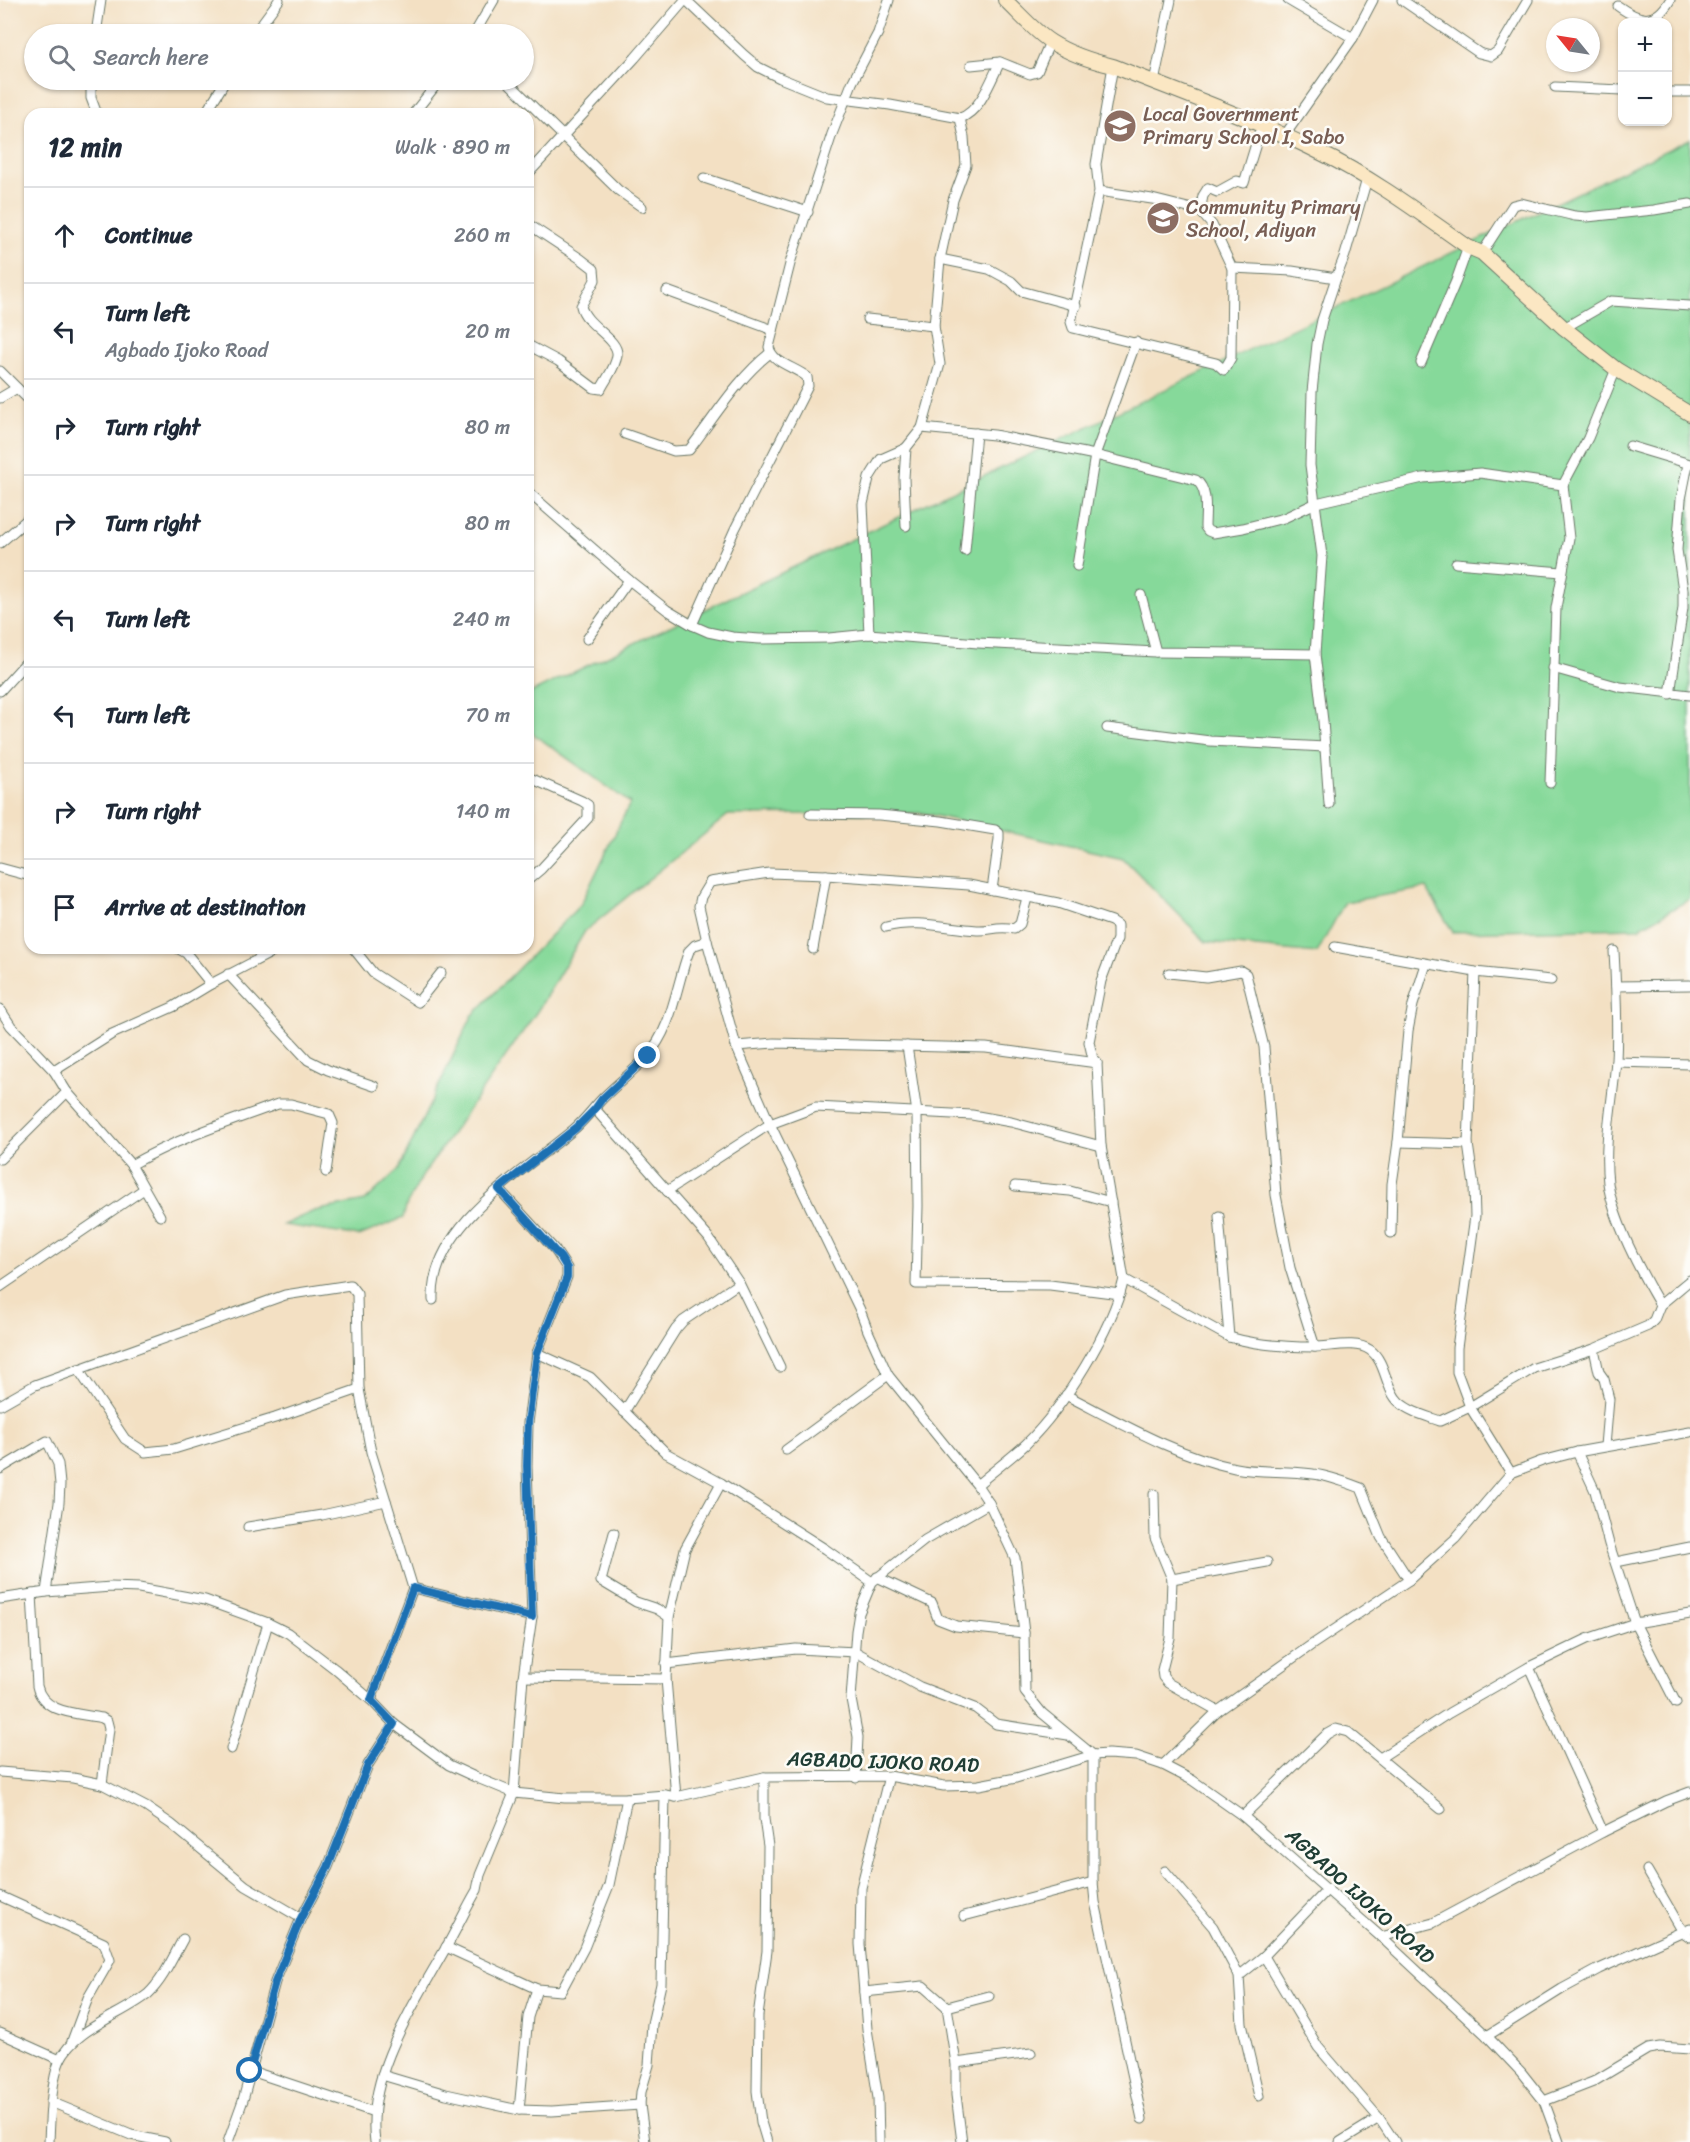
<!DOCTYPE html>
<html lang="en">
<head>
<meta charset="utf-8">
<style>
  :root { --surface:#fff; --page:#f2f2f3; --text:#1f2937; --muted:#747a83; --line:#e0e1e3 }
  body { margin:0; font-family:Sriracha,sans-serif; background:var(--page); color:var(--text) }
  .controls { position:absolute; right:18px; top:18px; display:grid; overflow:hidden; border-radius:12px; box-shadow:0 2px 4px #0004 }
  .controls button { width:54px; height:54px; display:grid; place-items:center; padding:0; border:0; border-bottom:2px solid var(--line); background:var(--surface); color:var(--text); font:30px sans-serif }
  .compass { position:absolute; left:1546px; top:18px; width:54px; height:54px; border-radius:50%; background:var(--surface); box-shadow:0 2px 4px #0004; rotate:300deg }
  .stop { position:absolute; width:18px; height:18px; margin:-14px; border:4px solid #1f6fb2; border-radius:50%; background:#fff }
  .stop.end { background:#1f6fb2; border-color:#fff; box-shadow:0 2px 6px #0008 }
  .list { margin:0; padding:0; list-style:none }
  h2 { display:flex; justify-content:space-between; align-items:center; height:78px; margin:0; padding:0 24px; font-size:26px }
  h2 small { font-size:20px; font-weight:400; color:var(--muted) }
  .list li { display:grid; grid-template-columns:39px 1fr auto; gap:18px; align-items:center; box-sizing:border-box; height:96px; padding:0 24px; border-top:2px solid var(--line) }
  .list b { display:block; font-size:22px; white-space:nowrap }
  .list p { margin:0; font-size:20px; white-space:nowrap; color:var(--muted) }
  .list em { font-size:20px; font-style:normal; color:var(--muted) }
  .icon { flex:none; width:33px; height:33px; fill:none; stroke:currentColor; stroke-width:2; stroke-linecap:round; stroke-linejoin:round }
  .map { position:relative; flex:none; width:1690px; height:2142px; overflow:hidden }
  .search { position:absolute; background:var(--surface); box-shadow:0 2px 4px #0004; left:24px; top:24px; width:510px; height:66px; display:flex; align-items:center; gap:15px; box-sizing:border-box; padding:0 21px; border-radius:33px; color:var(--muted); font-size:22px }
  .panel { position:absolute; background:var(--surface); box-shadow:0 2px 4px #0004; left:24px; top:108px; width:510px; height:846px; border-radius:18px }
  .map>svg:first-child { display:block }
  .grass { fill:#86d99a; stroke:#528b67; stroke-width:1.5 }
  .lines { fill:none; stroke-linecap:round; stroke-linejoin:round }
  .street-casing { stroke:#697666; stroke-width:11 }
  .secondary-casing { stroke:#697666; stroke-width:16 }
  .street { stroke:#fff; stroke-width:9 }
  .secondary { stroke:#fbe7c3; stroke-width:14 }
  .route { stroke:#1f6fb2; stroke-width:8 }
  .labels { text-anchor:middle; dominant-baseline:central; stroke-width:5; stroke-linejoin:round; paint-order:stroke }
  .education-label { font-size:20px; fill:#785e54; stroke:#fdfcf7; text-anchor:start }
  .street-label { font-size:20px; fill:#1f3d34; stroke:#fdfcf7 }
</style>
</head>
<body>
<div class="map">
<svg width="1690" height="2142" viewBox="0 0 1690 2142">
  <rect width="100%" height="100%" fill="#fdfcf7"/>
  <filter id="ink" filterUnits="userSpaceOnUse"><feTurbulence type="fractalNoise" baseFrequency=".0167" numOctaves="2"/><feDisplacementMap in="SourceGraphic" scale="12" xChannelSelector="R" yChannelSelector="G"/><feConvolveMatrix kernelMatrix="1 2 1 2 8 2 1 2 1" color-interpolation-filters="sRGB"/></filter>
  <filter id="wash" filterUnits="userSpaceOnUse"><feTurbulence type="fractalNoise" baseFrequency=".008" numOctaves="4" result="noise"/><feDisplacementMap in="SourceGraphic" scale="24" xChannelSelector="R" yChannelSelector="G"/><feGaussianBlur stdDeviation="1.35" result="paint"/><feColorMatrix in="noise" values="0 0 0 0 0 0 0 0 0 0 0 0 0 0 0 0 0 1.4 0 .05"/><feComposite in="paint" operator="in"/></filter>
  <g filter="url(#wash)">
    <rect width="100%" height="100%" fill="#f3e0c3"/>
    <polygon class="grass" points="1690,139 1690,899 1639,928 1453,932 1426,888 1345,902 1317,953 1206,942 1123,858 923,813 728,815 585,931 538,1010 423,1175 407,1204 403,1218 359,1236 283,1225 314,1211 365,1201 399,1169 472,1016 581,904 630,803 528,730 528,694"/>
  </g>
  <g filter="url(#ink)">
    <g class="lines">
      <g class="street-casing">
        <g id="street">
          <path d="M686 0 744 55 758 67 780 78 827 97 890 105 960 118C980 112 991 80 1000 62"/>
          <polyline points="1288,0 1353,38"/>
          <polyline points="1402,0 1479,53 1491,56 1498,51 1528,0"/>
          <path d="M1618 6C1639 21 1655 26 1670 0"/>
          <polyline points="96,34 101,0"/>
          <polyline points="254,34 279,0"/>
          <polyline points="474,34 494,0"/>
          <polyline points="971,65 1000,62 1030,74 1037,72 1050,42"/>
          <polyline points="91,80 91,98 97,114"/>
          <polyline points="506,80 618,190 642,207"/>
          <polyline points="1154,82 1171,0"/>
          <polyline points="1555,87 1622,90"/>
          <polyline points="1668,92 1690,92"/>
          <polyline points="205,114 226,80"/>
          <polyline points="413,114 440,80"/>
          <polyline points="1285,135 1353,38 1373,0"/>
          <polyline points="528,174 635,58 685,0"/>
          <polyline points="704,178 808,212"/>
          <polyline points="1099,191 1152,199 1200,211 1212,225 1232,268 1231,358 1224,370 1216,363 1073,328 1071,322 1099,191 1096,164 1113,66"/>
          <polyline points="1200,211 1203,196 1208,188 1217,192 1237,181 1244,183 1262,124"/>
          <path d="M528 224 581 259 594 269 595 280 581 306C585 325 619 339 617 355 616 367 606 379 601 389L594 388 558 361 528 345"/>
          <polyline points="1482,253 1513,205 1521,203 1575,216 1587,217 1654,210 1690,204"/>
          <polyline points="940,259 989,269 1011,281 1021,291 1076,306"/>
          <polyline points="1232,268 1292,271 1336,278"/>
          <polyline points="667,291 773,330"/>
          <polyline points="867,319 934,326"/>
          <polyline points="1564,328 1611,301 1690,306"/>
          <polyline points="1421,363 1456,281 1468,247"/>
          <polyline points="0,371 30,401"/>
          <polyline points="0,398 17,388"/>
          <polyline points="922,428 940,364 934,326 940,259 953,200 966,165 964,137 960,118"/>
          <path d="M625 434 674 451 689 450C715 417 736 380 770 353"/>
          <polyline points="1630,446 1690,464"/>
          <polyline points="1563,485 1588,438 1616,369"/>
          <polyline points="528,492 629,580 667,610 692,625 708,632 732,637 760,639 829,638 869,634 978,643 1156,652 1315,654"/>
          <polyline points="906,526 904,478 906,448"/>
          <polyline points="0,543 30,517"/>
          <polyline points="965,551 976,433"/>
          <polyline points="1456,563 1562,572"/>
          <polyline points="1077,566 1095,455 1136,342"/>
          <polyline points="1141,595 1156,652"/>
          <path d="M692 625 735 529 808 386 807 377C795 367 772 363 769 347L791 260 832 134 852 83 878 33 889 0"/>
          <path d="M869 634 863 504 869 478 881 459 906 448 922 428 994 435 1095 455 1196 480C1209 490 1205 512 1205 527L1208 531 1213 533 1243 528 1284 518 1316 503 1423 478 1480 473 1563 485 1569 538 1556 608 1550 783"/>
          <polyline points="587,639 629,580"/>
          <polyline points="1553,668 1620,687 1690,695"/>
          <polyline points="0,691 30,658"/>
          <polyline points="1670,694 1683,608 1683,590 1677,550 1681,499 1688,464"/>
          <polyline points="1107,728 1210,741 1325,747"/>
          <polyline points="528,777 582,801 588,805 588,818 541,869 528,880"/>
          <polyline points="1329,804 1323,721 1315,654 1322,556 1310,465 1312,392 1317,344 1322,320 1336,278 1345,255 1367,179"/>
          <polyline points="810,814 879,815 941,821 995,830 999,833 999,839 992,890"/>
          <polyline points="0,868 30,876"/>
          <path d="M886 927C916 919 946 928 977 930 991 931 997 925 1014 929L1020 924 1027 898"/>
          <polyline points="1335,947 1475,972 1551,980"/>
          <polyline points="177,948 186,953 211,984"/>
          <polyline points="353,948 373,973 418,1002 441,973"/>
          <polyline points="813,949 826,875"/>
          <path d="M1614 951C1616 987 1618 1023 1616 1060 1613 1101 1603 1143 1608 1183 1613 1220 1641 1273 1660 1305"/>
          <polyline points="1475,972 1468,1144 1474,1186 1475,1216 1457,1348 1457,1372 1470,1407 1511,1473"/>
          <polyline points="1169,973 1206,977 1241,971 1246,974 1264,1047 1276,1195 1290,1268 1315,1347"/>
          <polyline points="228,974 308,1060 328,1070 374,1086"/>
          <polyline points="1616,986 1690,985"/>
          <polyline points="0,1009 11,1026 54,1071"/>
          <polyline points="736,1046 774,1043 986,1048 1097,1063"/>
          <polyline points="907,1046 917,1113 918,1206 916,1284 1050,1285 1120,1294"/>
          <polyline points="1616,1062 1690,1064"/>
          <polyline points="67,1092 131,1165 160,1216"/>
          <polyline points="595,1109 708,1237 739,1283 780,1367"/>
          <polyline points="1398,1142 1468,1144"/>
          <polyline points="0,1159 67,1092 54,1071 112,1034 173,1007 211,984 280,948"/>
          <path d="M131 1165C176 1139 228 1122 278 1104H291L329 1114 333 1123 326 1172"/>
          <polyline points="1015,1186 1070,1191 1111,1202"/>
          <polyline points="667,1191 770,1124 816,1107 972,1115 1011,1122 1101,1146"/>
          <polyline points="1219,1216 1229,1337"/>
          <polyline points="1391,1233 1392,1184 1398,1142 1408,1031 1413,1005 1426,964"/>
          <path d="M1124 1279 1229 1337C1256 1345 1287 1347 1315 1347 1331 1347 1356 1340 1370 1350 1386 1361 1385 1389 1399 1402 1410 1412 1426 1416 1440 1421L1470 1407 1534 1368 1594 1349 1648 1326 1654 1320 1660 1305 1690 1280"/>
          <polyline points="0,1287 144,1189"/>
          <path d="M433 1300C430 1226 523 1172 573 1130 585 1120 593 1108 604 1097 618 1083 634 1071 647 1056 673 1028 676 985 689 951L695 945 707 941"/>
          <polyline points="1594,1349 1599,1372 1604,1379 1609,1399 1605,1446"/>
          <polyline points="537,1353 590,1377 666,1453 721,1483 825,1549 872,1582"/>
          <polyline points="78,1369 125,1439 145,1452 174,1449 275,1418 359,1389"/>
          <path d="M1066 1395C1119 1422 1177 1456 1235 1468 1260 1473 1287 1470 1313 1474 1330 1476 1345 1482 1361 1488L1381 1537 1409 1580"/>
          <polyline points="0,1405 35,1385 285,1295 350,1285 357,1294 359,1389 371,1452 413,1588 371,1700"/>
          <polyline points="624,1412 676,1329 683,1321 739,1283"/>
          <polyline points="786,1450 888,1375"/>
          <polyline points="1577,1452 1595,1491 1609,1544 1635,1623 1676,1703"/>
          <polyline points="0,1469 47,1441 58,1464 60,1484 59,1503 46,1592"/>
          <path d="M977 1485C993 1471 1011 1458 1026 1444 1064 1407 1112 1330 1124 1279L1101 1146 1097 1063 1093 1059 1089 1042 1101 981 1117 939V925L1111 921 1058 903 969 885 826 875 769 873 710 882 701 897 699 906 707 941 736 1046 770 1124 860 1310 868 1331 888 1375 977 1485 989 1503 1015 1558 1024 1633 1025 1692 1042 1713 1093 1755V1882L1095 1902 1142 2119"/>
          <polyline points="1154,1494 1155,1538 1172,1579 1170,1638 1162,1670 1163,1677 1168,1683 1218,1711"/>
          <polyline points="248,1527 322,1515 386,1501"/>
          <polyline points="614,1533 601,1581 636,1602 657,1609 669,1617"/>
          <polyline points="1616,1562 1690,1547"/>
          <polyline points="877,1577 932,1603 938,1619 956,1626 1024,1633"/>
          <polyline points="1172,1579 1267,1562"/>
          <polyline points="413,1588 532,1617"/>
          <path d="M32 1594 37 1686C43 1714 78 1713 102 1718L107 1721 109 1729 102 1784"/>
          <polyline points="0,1599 46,1592 111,1587 139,1588 205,1600 268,1623 288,1633 335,1669 371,1700 394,1724 449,1765 475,1777 514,1793 565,1798 627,1798 665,1795 676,1797 764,1777 889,1776 944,1786 979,1785 1016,1778 1093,1755 1108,1754 1136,1756 1163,1765 1192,1780 1243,1816 1381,1937 1487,2036 1521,2072 1544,2101 1559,2142"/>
          <polyline points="666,1664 796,1649 856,1652 920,1687 975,1708 996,1724 1068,1735"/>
          <polyline points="1529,1667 1603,1832"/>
          <polyline points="523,1677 666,1679"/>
          <polyline points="231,1749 268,1623"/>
          <polyline points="1380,1758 1449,1713 1529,1667 1587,1639 1635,1623 1690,1614"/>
          <polyline points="1163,1765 1218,1711 1310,1646 1409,1580 1455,1539 1511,1473 1542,1461 1577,1452 1690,1432"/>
          <polyline points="0,1772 73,1778 102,1784 146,1807 171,1824 246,1886 301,1918"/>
          <polyline points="764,1777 764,1819 768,1846 767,1951 758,2016 757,2091 761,2122 767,2142"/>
          <polyline points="856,1778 858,1737 851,1699 856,1631 859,1613 872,1582 925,1540 989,1503"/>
          <polyline points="676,1797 666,1679 669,1617 685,1549 721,1483"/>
          <polyline points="1243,1816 1327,1734 1336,1729 1348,1732 1441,1809"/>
          <polyline points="1647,1870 1683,1932 1690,1937"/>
          <polyline points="1165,1871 1213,1927 1239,1976 1242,2024 1259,2096"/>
          <polyline points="0,1896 104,1943 110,1960 88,1998 72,2041"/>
          <polyline points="964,1916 1093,1882"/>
          <polyline points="1381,1937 1433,1923 1603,1832 1666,1801 1690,1792"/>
          <polyline points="446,1947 537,1989 561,1991 584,1948 609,1885 627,1798"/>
          <polyline points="1264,1956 1318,2047 1379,2118 1395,2142"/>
          <polyline points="1239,1976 1264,1956 1328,1889"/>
          <polyline points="864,1992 923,1986 947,2007 956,2063 956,2095 962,2142"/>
          <polyline points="947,2007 989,1996"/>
          <polyline points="0,2033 60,2060"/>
          <polyline points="1487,2036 1562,1989 1599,1969 1690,1928"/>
          <polyline points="956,2063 1031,2053"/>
          <polyline points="251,2071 374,2112"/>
          <polyline points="382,2075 446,2094 519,2110 552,2111 640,2105"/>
          <polyline points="1544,2101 1593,2082 1648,2049 1660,2047 1690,2049"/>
          <polyline points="51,2102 131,2135 165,2142"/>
          <polyline points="519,2110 528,2017 537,1989"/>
          <path d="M49 2142C50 2119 51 2080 60 2060 74 2029 122 2015 148 1994 163 1980 173 1957 183 1939"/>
          <polyline points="228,2142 243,2100 275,1982 301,1918 328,1867 368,1765 394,1724"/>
          <path d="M375 2142C366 2076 413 2006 444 1951 456 1931 465 1910 477 1890L480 1875 514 1793 523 1677 532 1617 527 1466 528 1423 537 1353 567 1277V1268L555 1250 499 1189"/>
          <polyline points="645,2142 640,2105 641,2092 649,2065 652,2024 661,1984 665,1795"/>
          <polyline points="879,2142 878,2098 867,2029 860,1944 861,1888 889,1776"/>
          <polyline points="1340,2142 1379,2118"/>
        </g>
      </g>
      <g class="secondary-casing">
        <path id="secondary" d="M1005 0C1020 14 1034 31 1051 42 1070 54 1092 61 1113 66 1183 94 1254 119 1321 153 1373 178 1421 214 1468 247L1482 253 1564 328 1616 369 1690 414"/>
      </g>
      <use href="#street" class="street"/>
      <use href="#secondary" class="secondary"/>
    </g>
  </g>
  <g class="lines" filter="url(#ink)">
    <polyline class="route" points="250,2071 275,1982 301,1918 328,1867 368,1765 394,1724 371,1700 413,1588 532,1617 527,1466 528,1423 537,1353 567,1277 567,1268 561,1258 499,1189 576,1128 595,1109 602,1099 648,1056"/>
  </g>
  <defs>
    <g id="school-disc" transform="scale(1.725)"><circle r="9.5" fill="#8d6e63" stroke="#fdfcf7"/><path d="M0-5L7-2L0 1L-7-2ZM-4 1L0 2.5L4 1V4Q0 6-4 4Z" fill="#fff"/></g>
  </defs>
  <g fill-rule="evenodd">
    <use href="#school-disc" x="1120" y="126"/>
    <use href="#school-disc" x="1163" y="218"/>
  </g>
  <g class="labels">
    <g class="education-label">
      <text x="1143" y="114">Local Government<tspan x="1143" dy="23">Primary School I, Sabo</tspan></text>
      <text x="1186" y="207">Community Primary<tspan x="1186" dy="23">School, Adiyan</tspan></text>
    </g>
    <g class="street-label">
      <text transform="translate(883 1762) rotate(2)">AGBADO IJOKO ROAD</text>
      <text transform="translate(1360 1896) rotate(42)">AGBADO IJOKO ROAD</text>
    </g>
  </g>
</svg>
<div class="controls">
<button>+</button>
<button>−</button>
</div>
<svg class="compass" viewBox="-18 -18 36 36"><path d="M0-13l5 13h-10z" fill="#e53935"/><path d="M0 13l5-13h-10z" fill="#747a83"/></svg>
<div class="stop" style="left:250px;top:2071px"></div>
<div class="stop end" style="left:648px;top:1056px"></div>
<div class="search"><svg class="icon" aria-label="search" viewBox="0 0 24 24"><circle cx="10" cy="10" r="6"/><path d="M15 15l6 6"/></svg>Search here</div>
<section class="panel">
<h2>12 min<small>Walk · 890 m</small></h2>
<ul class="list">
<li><svg class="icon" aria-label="ahead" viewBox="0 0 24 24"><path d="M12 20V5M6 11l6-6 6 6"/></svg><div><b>Continue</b></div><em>260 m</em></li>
<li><svg class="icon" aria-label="left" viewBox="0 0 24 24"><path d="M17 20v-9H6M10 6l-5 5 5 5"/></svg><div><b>Turn left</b><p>Agbado Ijoko Road</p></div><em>20 m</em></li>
<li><svg class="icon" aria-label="right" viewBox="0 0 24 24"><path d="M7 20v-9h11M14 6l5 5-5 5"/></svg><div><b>Turn right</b></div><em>80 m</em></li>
<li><svg class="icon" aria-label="right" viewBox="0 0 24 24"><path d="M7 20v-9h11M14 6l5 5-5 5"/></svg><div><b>Turn right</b></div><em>80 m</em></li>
<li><svg class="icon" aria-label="left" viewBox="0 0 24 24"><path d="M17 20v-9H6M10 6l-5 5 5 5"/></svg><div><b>Turn left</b></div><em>240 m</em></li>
<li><svg class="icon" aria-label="left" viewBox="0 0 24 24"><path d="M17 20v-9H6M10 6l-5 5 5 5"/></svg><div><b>Turn left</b></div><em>70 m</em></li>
<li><svg class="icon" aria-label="right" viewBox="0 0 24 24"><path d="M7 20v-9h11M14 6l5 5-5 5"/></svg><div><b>Turn right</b></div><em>140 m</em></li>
<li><svg class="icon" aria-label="arrive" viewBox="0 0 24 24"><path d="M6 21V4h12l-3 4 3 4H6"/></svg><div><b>Arrive at destination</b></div></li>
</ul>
</section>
</div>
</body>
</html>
